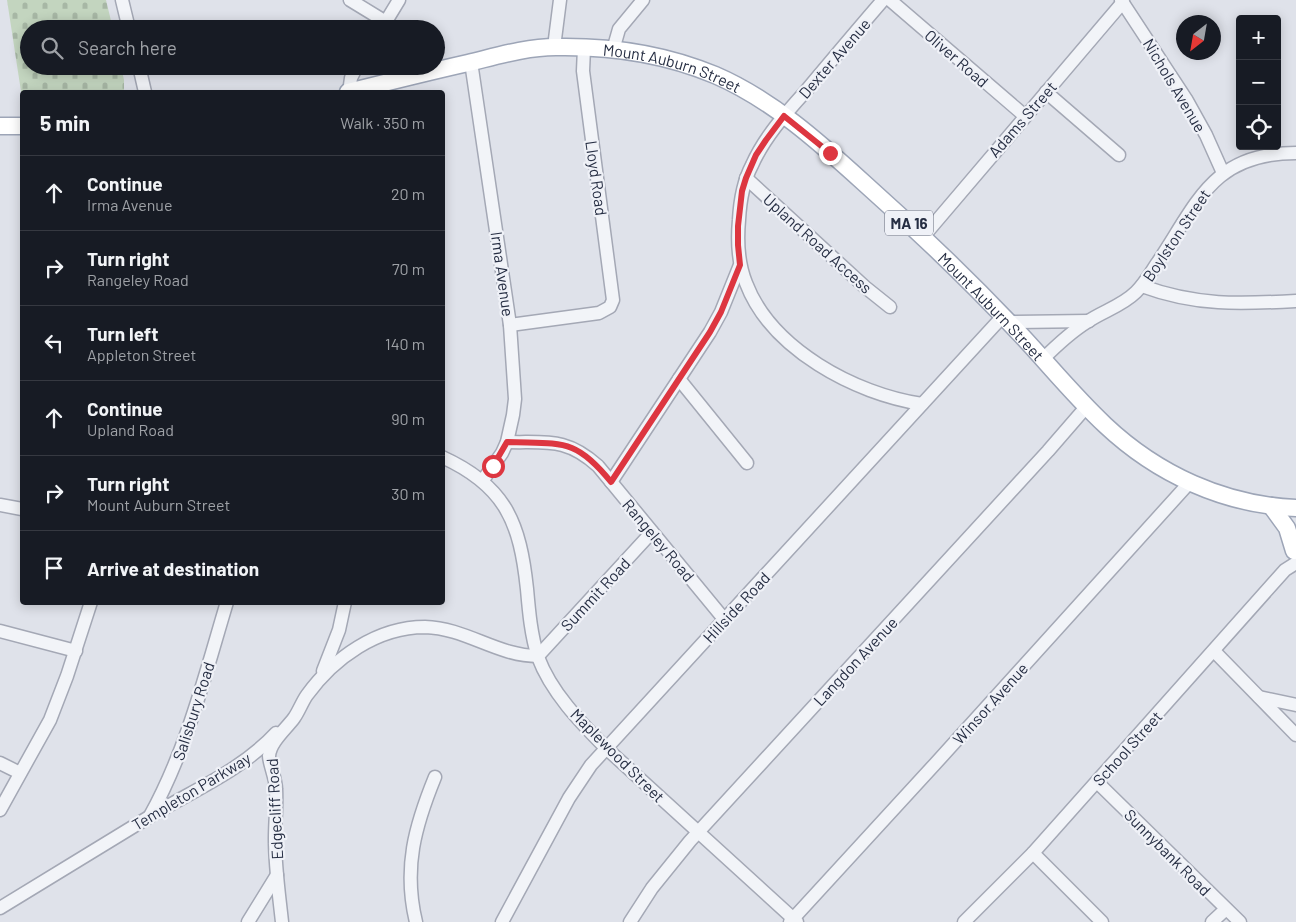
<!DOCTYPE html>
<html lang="en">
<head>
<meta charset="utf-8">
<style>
  :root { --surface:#171b24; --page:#242831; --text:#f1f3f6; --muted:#9ea1a6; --line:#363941 }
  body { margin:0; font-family:Barlow,sans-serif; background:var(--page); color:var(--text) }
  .controls { position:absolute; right:15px; top:15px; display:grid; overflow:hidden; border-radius:5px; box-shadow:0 2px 12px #0003 }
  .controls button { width:45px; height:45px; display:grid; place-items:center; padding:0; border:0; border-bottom:1px solid var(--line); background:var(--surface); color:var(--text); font:25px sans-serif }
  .compass { position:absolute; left:1176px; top:15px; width:45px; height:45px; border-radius:50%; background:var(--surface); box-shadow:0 2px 12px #0003; rotate:211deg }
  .stop { position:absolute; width:15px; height:15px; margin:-11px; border:4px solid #dd3640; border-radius:50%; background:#fff }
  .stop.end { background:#dd3640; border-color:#fff; box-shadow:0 1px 5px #0008 }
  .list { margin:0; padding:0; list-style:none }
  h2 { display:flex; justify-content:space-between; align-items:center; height:65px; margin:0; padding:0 20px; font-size:21px }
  h2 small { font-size:16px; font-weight:400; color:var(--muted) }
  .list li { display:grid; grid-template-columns:32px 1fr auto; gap:15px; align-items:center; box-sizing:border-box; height:75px; padding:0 20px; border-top:1px solid var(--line) }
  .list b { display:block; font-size:19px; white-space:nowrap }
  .list p { margin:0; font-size:16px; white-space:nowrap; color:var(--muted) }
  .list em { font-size:16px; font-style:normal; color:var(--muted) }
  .icon { flex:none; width:28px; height:28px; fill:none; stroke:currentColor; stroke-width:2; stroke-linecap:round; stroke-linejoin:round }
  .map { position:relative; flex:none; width:1296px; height:922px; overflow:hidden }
  .search { position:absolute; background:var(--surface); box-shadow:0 2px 12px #0003; left:20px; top:20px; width:425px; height:55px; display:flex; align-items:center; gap:12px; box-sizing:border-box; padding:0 18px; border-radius:28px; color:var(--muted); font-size:19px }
  .panel { position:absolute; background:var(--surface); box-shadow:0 2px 12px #0003; left:20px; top:90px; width:425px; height:515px; border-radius:5px }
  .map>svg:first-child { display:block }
  .cemetery { fill:url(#cemetery-stones) }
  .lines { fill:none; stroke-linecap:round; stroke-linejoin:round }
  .minor-casing { stroke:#a4a8b5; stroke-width:15 }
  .major-casing { stroke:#9da5b7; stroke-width:19 }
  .minor { stroke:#f2f4f8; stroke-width:12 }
  .major { stroke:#fff; stroke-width:16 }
  .route { stroke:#dd3640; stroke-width:6 }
  .labels { text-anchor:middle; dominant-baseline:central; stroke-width:4.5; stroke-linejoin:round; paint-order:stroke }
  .shield { fill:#eff1f7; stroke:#626879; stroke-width:1 }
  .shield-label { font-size:15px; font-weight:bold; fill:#262e43 }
  .street-label { font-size:16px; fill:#262e43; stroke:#eff1f7 }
</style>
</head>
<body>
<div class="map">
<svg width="1296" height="922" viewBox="0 0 1296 922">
  <defs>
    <pattern id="cemetery-stones" width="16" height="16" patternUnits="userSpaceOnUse" patternTransform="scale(1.25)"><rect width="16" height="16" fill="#c3d5bf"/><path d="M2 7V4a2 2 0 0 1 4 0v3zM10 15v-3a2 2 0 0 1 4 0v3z" fill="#a7b7a5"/></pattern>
  </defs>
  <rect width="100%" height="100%" fill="#dfe2ea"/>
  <polygon class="cemetery" points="7,0 106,0 113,29 29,29 29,66 121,66 124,80 124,92 22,92 22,98"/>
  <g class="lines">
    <g class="minor-casing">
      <g id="minor">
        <polyline points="122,0 129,29"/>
        <polyline points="350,0 386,22"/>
        <path d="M883 0C857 30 831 61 805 92 785 114 764 138 752 165 743 182 740 201 739 220 737 241 738 263 746 283 771 349 855 394 922 404"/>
        <polyline points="890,0 1025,116"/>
        <polyline points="1121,0 1186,99 1206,135 1223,173"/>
        <polyline points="382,28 399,0"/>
        <polyline points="554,47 560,0"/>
        <polyline points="613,50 619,29 643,0"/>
        <polyline points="471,62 510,325 515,399 513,415 507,442 502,453 483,480"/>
        <polyline points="139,66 145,92"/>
        <polyline points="395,66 407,74 414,76"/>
        <polyline points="349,92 351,78 357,66"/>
        <polyline points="1046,92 1119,155"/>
        <polyline points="746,178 865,287 890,307"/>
        <polyline points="923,237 1123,2"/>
        <path d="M1142 286C1196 306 1240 304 1296 301"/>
        <polyline points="1009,322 1089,321"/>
        <polyline points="510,325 599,313 610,307 613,300 583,71 584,48"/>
        <path d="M1043 359C1057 345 1071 332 1087 322 1103 311 1122 306 1136 292 1145 283 1151 272 1158 262 1198 202 1213 153 1296 153"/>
        <polyline points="679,379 747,463"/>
        <path d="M507 442C547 443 566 437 598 466L724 619"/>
        <path d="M442 457C506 486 520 523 527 589 529 612 531 635 538 657 551 692 580 722 606 748L797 922"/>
        <polyline points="611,482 710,332 721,312 740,265"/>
        <polyline points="0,505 22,509"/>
        <polyline points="0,631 76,651"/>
        <polyline points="1214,651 1296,735"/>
        <polyline points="323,671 339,630 345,602"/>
        <polyline points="1259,697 1296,705"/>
        <polyline points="0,763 20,773"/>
        <polyline points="1097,782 1240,922"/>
        <polyline points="0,810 50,720 67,676 91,602"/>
        <path d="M150 816C187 749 205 675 227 602"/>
        <polyline points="1033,853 1102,922"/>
        <path d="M0 908C50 878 99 847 149 817 192 791 242 770 276 733"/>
        <polyline points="248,922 277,875"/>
        <path d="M282 922C279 894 275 867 275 839 275 822 277 806 276 789 276 779 269 763 269 756 270 742 286 729 294 718 299 711 302 702 307 695 334 658 377 627 425 627 466 628 497 656 538 656L652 532"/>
        <path d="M416 922C403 868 415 826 435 777"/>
        <polyline points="502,922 569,798 591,765 1003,316"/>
        <polyline points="630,922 652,888 690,841 1048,451 1087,406"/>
        <polyline points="790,922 935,764 1190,482"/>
        <polyline points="964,922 1033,853 1285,570 1296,563"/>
        <polyline points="1212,922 1226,909"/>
      </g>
    </g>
    <g class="major-casing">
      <g id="major">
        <path id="s1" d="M348 92C388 82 428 72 468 63 497 56 526 47 556 47 609 46 665 54 715 75 771 99 819 142 864 183 918 231 971 282 1021 335 1049 365 1075 397 1105 425 1157 474 1224 505 1296 508"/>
        <polyline points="0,126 22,126"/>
        <polyline points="1271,506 1287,528 1294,551"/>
      </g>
    </g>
    <use href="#minor" class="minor"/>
    <use href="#major" class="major"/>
  </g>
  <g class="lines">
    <path class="route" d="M493 466 507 442C561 444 575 437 611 482L710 332 721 312 740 265 738 245V226L742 191 746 178 756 155 766 140 784 116 830 153"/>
  </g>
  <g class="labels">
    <rect class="shield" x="885" y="210.5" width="48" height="25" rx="4"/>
    <g class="shield-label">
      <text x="909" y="223">MA 16</text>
    </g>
    <g class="street-label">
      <text transform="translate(834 58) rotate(-49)">Dexter Avenue</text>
      <text transform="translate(957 58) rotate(41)">Oliver Road</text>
      <text stroke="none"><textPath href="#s1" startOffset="332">Mount Auburn Street</textPath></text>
      <text transform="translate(1175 85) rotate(59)">Nichols Avenue</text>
      <text transform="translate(1022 119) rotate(-49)">Adams Street</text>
      <text transform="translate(597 178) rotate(82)">Lloyd Road</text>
      <text transform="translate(1176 235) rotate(-56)">Boylston Street</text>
      <text transform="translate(818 243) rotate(42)">Upland Road Access</text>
      <text transform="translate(503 274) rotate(82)">Irma Avenue</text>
      <text stroke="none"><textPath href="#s1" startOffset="738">Mount Auburn Street</textPath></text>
      <text transform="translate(659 540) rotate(50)">Rangeley Road</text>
      <text transform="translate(595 594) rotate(-47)">Summit Road</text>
      <text transform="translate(736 607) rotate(-47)">Hillside Road</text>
      <text transform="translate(855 661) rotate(-47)">Langdon Avenue</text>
      <text transform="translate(990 703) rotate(-48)">Winsor Avenue</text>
      <text transform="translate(193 711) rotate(-72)">Salisbury Road</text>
      <text transform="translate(1127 748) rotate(-48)">School Street</text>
      <text transform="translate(618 755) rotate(45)">Maplewood Street</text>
      <text transform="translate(191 791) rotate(-31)">Templeton Parkway</text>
      <text transform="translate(274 809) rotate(-93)">Edgecliff Road</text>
      <text transform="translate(1168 852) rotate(45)">Sunnybank Road</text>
    </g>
  </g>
</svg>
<div class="controls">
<button>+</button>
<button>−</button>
<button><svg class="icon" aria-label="locate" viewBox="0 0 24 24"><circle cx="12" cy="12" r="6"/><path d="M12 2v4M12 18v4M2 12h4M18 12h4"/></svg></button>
</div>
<svg class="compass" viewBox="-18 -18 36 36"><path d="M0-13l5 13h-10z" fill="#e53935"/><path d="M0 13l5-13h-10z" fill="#9ea1a6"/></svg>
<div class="stop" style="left:493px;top:466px"></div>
<div class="stop end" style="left:830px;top:153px"></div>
<div class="search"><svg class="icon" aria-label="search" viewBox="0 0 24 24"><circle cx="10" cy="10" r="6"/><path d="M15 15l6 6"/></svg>Search here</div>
<section class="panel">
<h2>5 min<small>Walk · 350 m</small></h2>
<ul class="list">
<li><svg class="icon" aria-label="ahead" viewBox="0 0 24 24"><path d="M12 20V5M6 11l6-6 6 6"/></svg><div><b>Continue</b><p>Irma Avenue</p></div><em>20 m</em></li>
<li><svg class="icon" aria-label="right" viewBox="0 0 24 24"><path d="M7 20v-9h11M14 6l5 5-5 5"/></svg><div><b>Turn right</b><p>Rangeley Road</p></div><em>70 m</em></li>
<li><svg class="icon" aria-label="left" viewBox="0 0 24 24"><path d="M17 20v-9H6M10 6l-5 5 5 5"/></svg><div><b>Turn left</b><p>Appleton Street</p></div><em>140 m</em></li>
<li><svg class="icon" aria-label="ahead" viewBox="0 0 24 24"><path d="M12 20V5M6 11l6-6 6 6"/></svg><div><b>Continue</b><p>Upland Road</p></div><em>90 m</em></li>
<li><svg class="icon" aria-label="right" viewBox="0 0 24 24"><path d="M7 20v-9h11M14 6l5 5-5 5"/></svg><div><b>Turn right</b><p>Mount Auburn Street</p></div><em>30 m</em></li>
<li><svg class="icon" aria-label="arrive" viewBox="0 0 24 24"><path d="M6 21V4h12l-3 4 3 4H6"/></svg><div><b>Arrive at destination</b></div></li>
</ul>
</section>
</div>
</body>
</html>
